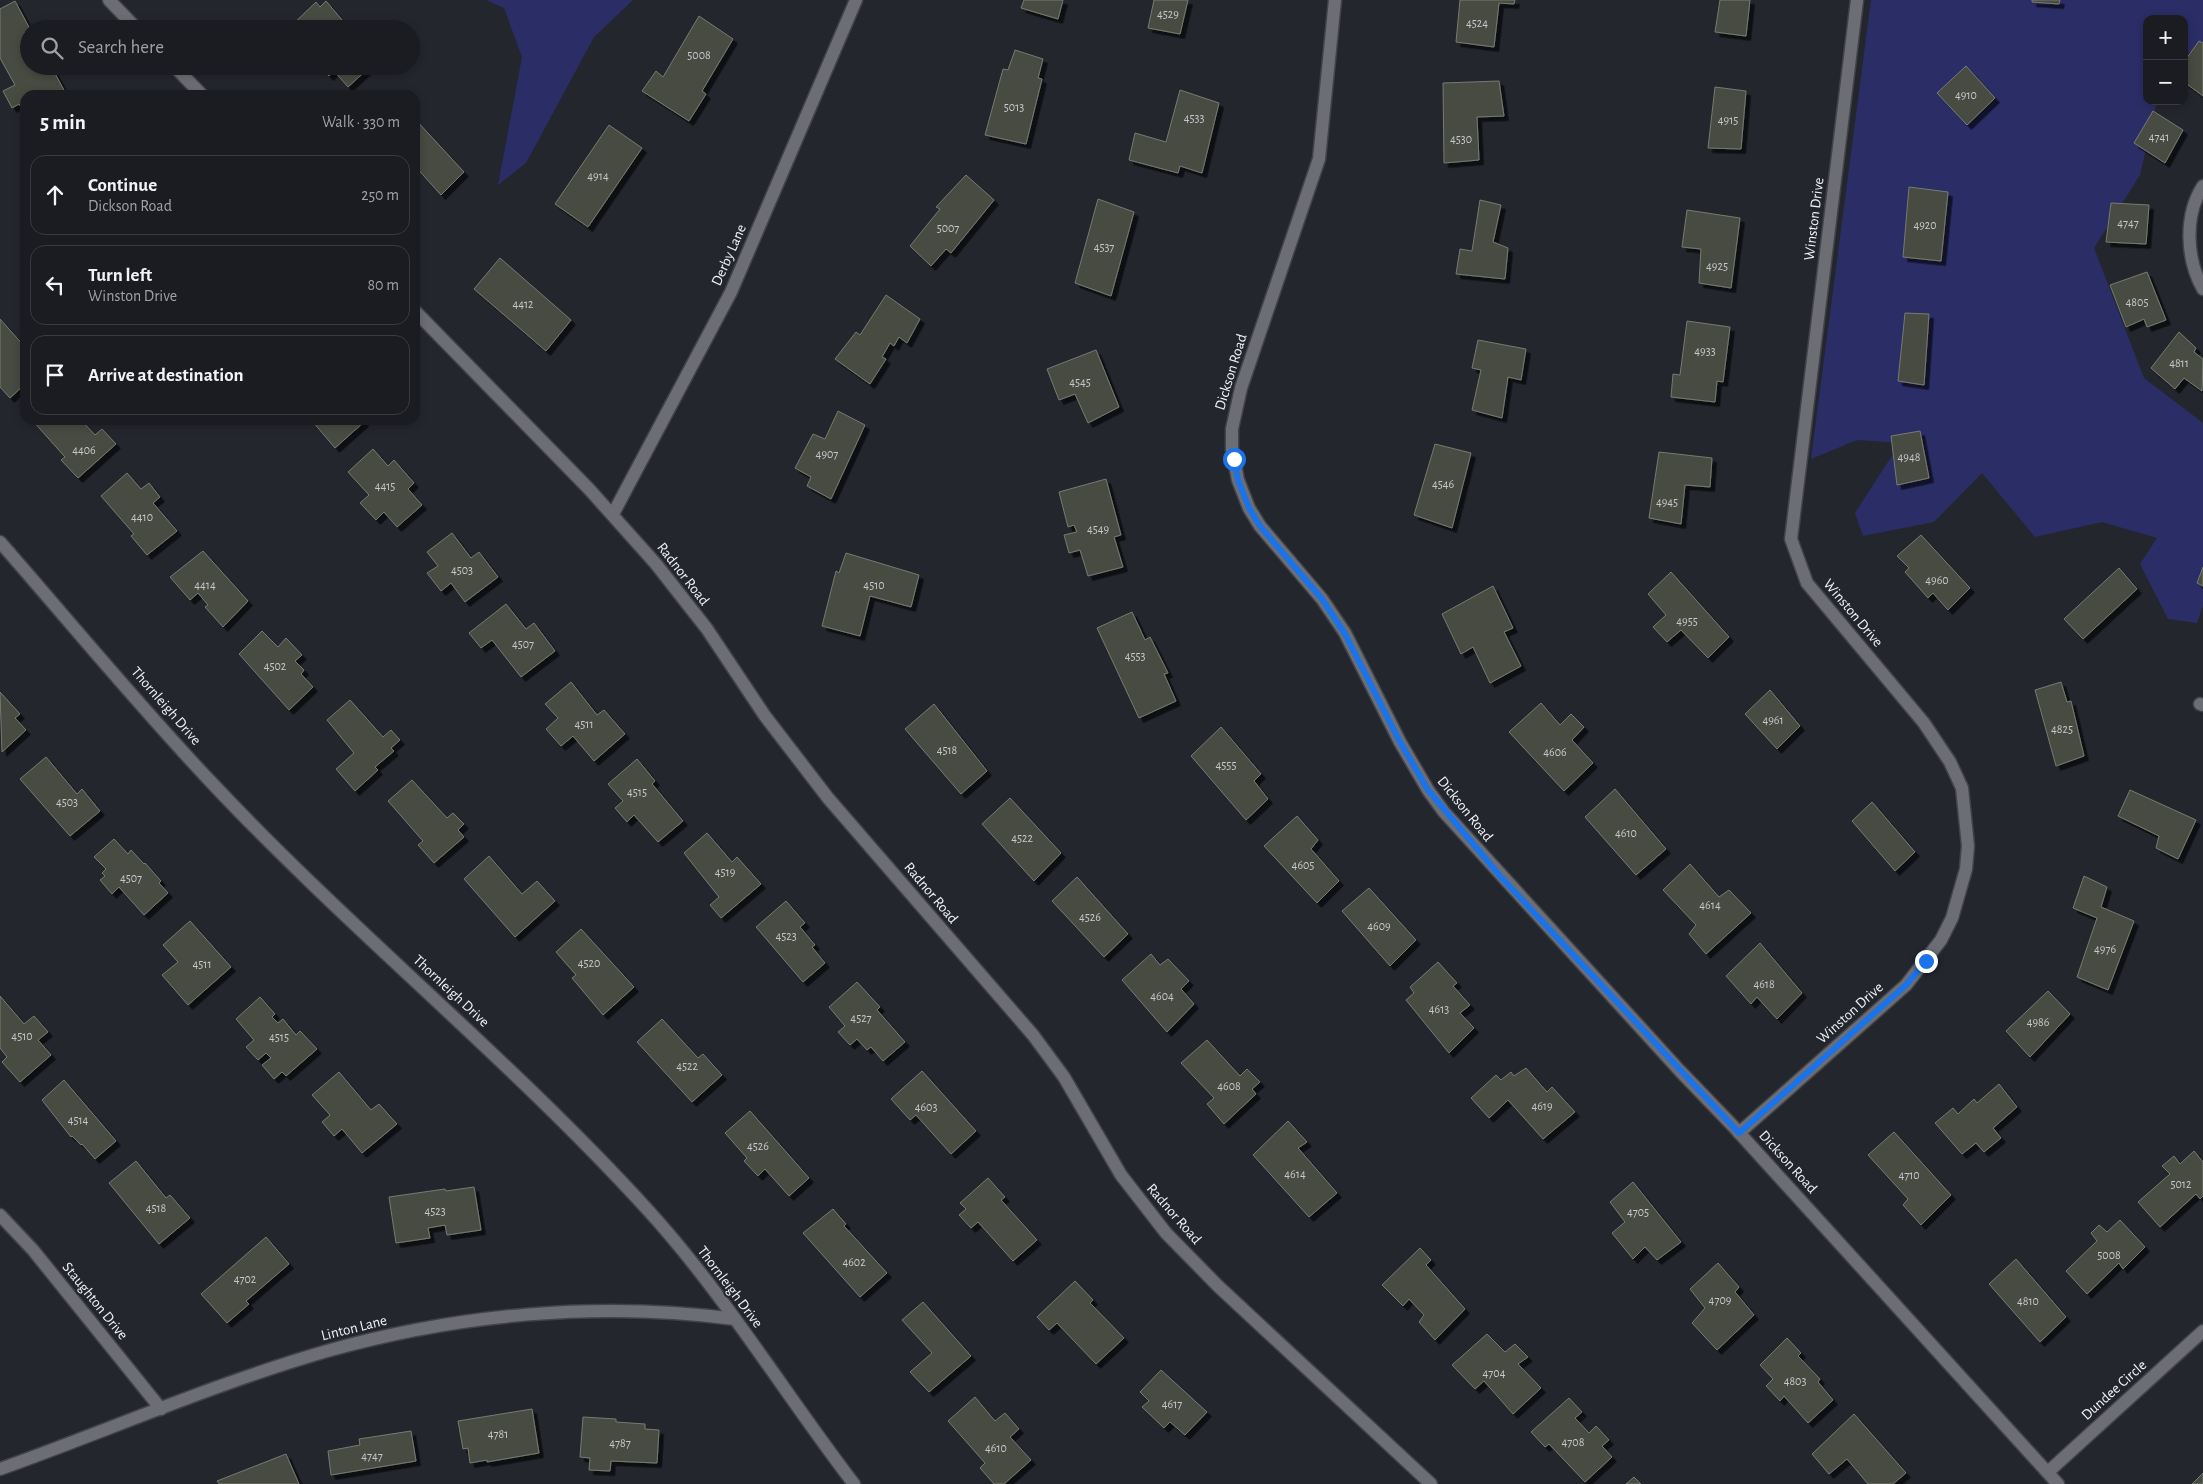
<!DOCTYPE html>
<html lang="en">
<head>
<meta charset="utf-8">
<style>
  :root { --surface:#1b1c22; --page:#28292f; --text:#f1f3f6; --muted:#a0a1a5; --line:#393a40 }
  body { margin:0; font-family:"Alegreya Sans",sans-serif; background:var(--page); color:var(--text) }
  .controls { position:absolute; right:15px; top:15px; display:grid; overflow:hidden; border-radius:10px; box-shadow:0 2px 8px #0003 }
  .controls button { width:45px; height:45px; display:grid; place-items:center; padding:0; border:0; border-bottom:1px solid var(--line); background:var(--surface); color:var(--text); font:25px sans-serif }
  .stop { position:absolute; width:15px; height:15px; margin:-11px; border:4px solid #1a73e8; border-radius:50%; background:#fff }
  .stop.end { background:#1a73e8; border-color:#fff; box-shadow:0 1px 5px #0008 }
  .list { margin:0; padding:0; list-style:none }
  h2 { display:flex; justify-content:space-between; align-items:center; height:65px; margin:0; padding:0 20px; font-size:21px }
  h2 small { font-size:16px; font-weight:400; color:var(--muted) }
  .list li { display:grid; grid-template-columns:32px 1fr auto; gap:15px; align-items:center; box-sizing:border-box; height:80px; margin:0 10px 10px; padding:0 10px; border:1px solid var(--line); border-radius:15px }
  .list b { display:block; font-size:19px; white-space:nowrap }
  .list p { margin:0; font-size:16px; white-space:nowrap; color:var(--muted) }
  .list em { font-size:16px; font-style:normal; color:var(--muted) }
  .icon { flex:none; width:28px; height:28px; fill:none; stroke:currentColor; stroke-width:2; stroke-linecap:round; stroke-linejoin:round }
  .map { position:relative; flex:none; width:2203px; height:1484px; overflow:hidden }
  .search { position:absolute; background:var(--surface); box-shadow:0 2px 8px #0003; left:20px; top:20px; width:400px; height:55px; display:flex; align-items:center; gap:12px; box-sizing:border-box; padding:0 18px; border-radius:28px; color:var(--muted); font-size:19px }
  .panel { position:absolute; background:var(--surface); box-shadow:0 2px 8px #0003; left:20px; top:90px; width:400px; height:335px; border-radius:15px }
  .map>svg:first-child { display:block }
  .green { fill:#2b2d66 }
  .building { fill:#474c43; stroke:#767b71; filter:url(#shadow) }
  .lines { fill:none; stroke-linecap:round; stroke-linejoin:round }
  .minor-casing { stroke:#41434a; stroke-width:15 }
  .minor { stroke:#6d6e73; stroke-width:12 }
  .route { stroke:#1a73e8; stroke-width:6 }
  .labels { text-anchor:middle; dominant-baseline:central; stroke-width:4.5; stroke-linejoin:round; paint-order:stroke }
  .number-label { font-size:12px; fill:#c6c8cb }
  .street-label { font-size:15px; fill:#f1f2f8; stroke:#24262e }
</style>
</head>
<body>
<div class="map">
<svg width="2203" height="1484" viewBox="0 0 2203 1484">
  <defs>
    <filter id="shadow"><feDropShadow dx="4.5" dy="4.5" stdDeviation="0" flood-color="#0009"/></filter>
  </defs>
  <rect width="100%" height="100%" fill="#24262e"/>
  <g class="green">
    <polygon points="486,0 633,0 594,37 526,163 498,185 522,57 504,8"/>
    <polygon points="1871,0 2203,0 2203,48 2184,54 2184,19 2147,19 2147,101 2157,101 2140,175 2094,248 2144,378 2203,423 2203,605 2197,623 2168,619 2140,564 2157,538 2102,522 2035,537 1982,473 1934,522 1863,536 1855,513 1900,443 1857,440 1811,459"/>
  </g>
  <g class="building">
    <polygon points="1024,0 1063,0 1058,19 1021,8"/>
    <polygon points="1154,0 1188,0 1180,34 1148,28"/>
    <polygon points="1460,0 1515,0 1514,4 1499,3 1494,47 1456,42"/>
    <polygon points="1720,0 1750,0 1746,36 1715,32"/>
    <polygon points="2032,0 2060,0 2059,4 2032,2"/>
    <polygon points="15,1 30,29 24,33 29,41 29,66 42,66 44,70 51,66 65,92 59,95 25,95 25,114 19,104 12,108 3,91 15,85 0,58 0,9"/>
    <polygon points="326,1 348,27 346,29 288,29 316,2 320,7"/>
    <polygon points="699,16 733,39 702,91 706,94 689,121 642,91 656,71 663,77"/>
    <polygon points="2199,41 2203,43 2203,96 2184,82 2184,62"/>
    <polygon points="1015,50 1043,59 1038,78 1042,79 1026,144 985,135 1003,69 1008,70"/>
    <polygon points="320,66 371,66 348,87 334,71 329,76"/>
    <polygon points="1966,66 1995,98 1967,125 1937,93"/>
    <polygon points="1499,81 1504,116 1477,117 1479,160 1444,163 1443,83"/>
    <polygon points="1715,87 1746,91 1741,149 1708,148"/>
    <polygon points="1180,90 1219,103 1202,173 1180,166 1178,173 1129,160 1135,133 1166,142"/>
    <polygon points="2153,111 2183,130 2165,163 2134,143"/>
    <polygon points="415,119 464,172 441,195 415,166"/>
    <polygon points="609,125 642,148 588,227 555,204"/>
    <polygon points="966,175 994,200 951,253 946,249 931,266 910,246 940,209 936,207"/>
    <polygon points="1909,187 1948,192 1941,261 1903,257"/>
    <polygon points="1098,199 1134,212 1111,296 1075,283"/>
    <polygon points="1480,200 1501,205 1493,242 1508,248 1505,279 1456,274 1460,249 1472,251"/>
    <polygon points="2111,203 2149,205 2146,244 2106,242"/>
    <polygon points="1687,210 1740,218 1731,288 1699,283 1701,249 1682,247"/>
    <polygon points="500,258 571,320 546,351 474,289"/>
    <polygon points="2147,272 2166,320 2147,327 2144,319 2126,327 2110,285"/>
    <polygon points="886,295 920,319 907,343 899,337 894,346 890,343 882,357 886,359 870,384 835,359 856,332 860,335"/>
    <polygon points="1905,313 1929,314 1924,385 1898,381"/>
    <polygon points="0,319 25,347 25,384 10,398 0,387"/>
    <polygon points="1687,321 1730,327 1723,382 1717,381 1715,402 1671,397 1673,374 1680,375"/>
    <polygon points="2179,332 2196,348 2194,352 2203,359 2202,391 2184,378 2175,389 2151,368"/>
    <polygon points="1478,340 1526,349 1521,380 1508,377 1502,418 1472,410 1481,370 1472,368"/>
    <polygon points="1096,350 1119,407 1088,423 1075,394 1059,400 1047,369"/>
    <polygon points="838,411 865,425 831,499 807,486 811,477 795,468 813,434 825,439"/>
    <polygon points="32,420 81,420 95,435 102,429 116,444 78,478 61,460 65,457"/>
    <polygon points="363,420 364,422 335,448 313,422 314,420"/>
    <polygon points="1920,431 1929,478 1897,485 1891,436"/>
    <polygon points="1435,444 1471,453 1452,528 1414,515"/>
    <polygon points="373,449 388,466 394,460 414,483 408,489 422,505 397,527 384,512 376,520 360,503 369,495 348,472"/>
    <polygon points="1659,452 1712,458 1710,487 1685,485 1681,524 1649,518"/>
    <polygon points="127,473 141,489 149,483 160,497 153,503 177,531 147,555 131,536 134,534 101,496"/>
    <polygon points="1106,479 1121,535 1114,537 1123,567 1088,576 1080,550 1069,553 1064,535 1077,532 1074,525 1068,527 1059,492"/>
    <polygon points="452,533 471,558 479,552 498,577 465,602 451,583 441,591 427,573 438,566 427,552"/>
    <polygon points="1921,535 1970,588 1948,610 1933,593 1928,598 1905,572 1909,568 1897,556"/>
    <polygon points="203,551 248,601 223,627 205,607 208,605 198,593 190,600 170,577"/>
    <polygon points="846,553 919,575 911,607 870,596 860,636 822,626 836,571 839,573"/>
    <polygon points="2203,567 2203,586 2197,583"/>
    <polygon points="2119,568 2137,589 2083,639 2064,619"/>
    <polygon points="1671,572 1729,637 1708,658 1681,630 1667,642 1653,627 1666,615 1648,594"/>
    <polygon points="1493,586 1513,628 1504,632 1521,666 1490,683 1473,647 1461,654 1442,614"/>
    <polygon points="506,604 526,629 534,623 555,651 521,677 492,640 481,648 469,633"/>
    <polygon points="1132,612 1145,640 1150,637 1168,673 1164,674 1176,701 1139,718 1097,628"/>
    <polygon points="262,631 278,647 286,638 302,655 295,661 304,670 301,674 313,687 289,710 239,654"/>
    <polygon points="571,682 597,715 604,710 625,734 594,761 573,736 561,746 546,729 558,718 545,704"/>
    <polygon points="2061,682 2067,702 2071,701 2084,756 2056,766 2035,690"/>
    <polygon points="1770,690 1800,726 1777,749 1745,714"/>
    <polygon points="0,692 20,714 15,718 26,730 2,752"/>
    <polygon points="350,700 383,737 391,730 400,740 391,748 394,751 375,767 378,770 355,791 336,769 354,753 327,720"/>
    <polygon points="1541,703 1560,725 1571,714 1584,727 1572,740 1593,763 1564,791 1509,732"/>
    <polygon points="934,704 987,771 961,794 905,729"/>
    <polygon points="1221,727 1261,774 1254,781 1268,799 1246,820 1191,756"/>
    <polygon points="46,757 77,794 82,789 100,811 70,836 20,779"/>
    <polygon points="637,759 655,781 652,784 683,821 658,842 634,815 627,822 615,808 623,801 608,784"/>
    <polygon points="412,780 447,818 453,813 464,824 458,830 464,837 434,863 418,845 423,841 388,801"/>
    <polygon points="1615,789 1666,849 1636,875 1585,817"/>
    <polygon points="2130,790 2196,820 2178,859 2156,848 2159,836 2118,816"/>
    <polygon points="1010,798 1061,853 1034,881 982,824"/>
    <polygon points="1872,802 1915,852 1895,871 1852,821"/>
    <polygon points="1297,816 1318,840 1311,849 1339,881 1317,903 1264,846"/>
    <polygon points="707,833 732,862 737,857 761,884 721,918 710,905 719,897 684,853"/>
    <polygon points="114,839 128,854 131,850 144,864 145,863 161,881 159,883 168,893 144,915 119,887 112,894 100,880 105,876 102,873 106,869 94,857"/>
    <polygon points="489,856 522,894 537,881 555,901 515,937 464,879"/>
    <polygon points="1690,864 1719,897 1729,890 1751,913 1706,954 1689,934 1696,925 1663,890"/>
    <polygon points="2084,876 2107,887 2101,907 2134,921 2108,990 2077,977 2097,918 2073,908"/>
    <polygon points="1077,877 1128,934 1104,957 1052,901"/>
    <polygon points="1369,888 1416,940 1390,966 1342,911"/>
    <polygon points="786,901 805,923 800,927 815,945 812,947 825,963 803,982 756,927"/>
    <polygon points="190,921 231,967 188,1005 162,975 178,962 163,945"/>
    <polygon points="581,929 634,987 603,1015 572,978 576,975 556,952"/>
    <polygon points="1760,943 1802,993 1777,1019 1757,997 1751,1004 1726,976"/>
    <polygon points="1151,954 1160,965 1168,959 1189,981 1181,989 1194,1004 1167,1032 1122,980"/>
    <polygon points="1438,962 1457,983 1453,986 1470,1005 1460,1013 1474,1028 1449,1053 1406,1000 1414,993 1410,987"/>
    <polygon points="857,982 880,1007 877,1010 905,1042 883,1061 871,1047 867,1050 857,1039 850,1045 838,1032 845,1026 829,1007"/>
    <polygon points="2048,991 2070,1014 2030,1057 2006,1031"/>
    <polygon points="0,996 24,1024 34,1016 48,1032 38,1040 51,1055 20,1082 2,1062 7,1057 0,1048"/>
    <polygon points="260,997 275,1014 272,1017 278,1023 283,1019 296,1035 300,1031 317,1049 286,1076 282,1072 274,1079 262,1065 271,1058 266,1053 258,1060 246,1047 254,1040 236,1019"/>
    <polygon points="662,1019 698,1058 703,1054 722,1075 692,1102 637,1042"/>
    <polygon points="1207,1040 1240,1076 1247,1069 1260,1082 1252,1089 1256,1094 1224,1124 1207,1104 1214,1098 1181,1063"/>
    <polygon points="1526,1068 1547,1092 1552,1087 1575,1112 1543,1139 1508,1100 1489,1118 1471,1098 1496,1075 1501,1080 1511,1072 1514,1076"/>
    <polygon points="922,1071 976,1131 951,1154 916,1115 910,1120 891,1099"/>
    <polygon points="339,1072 371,1110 379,1104 397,1124 362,1153 342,1129 334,1136 322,1122 330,1115 312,1095"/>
    <polygon points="64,1080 116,1141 95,1159 82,1144 81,1145 72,1136 71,1137 42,1100"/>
    <polygon points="1999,1084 2017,1107 1993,1128 2001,1138 1984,1152 1976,1143 1962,1154 1935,1123 1953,1108 1958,1114 1974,1099 1977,1103"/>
    <polygon points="750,1111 809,1178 789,1196 765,1169 758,1176 744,1161 747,1158 725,1133"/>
    <polygon points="1288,1121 1307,1142 1298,1148 1337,1193 1309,1217 1253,1155"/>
    <polygon points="1894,1132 1951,1195 1921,1225 1903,1205 1908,1199 1868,1155"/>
    <polygon points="2194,1151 2203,1162 2203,1196 2200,1199 2196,1194 2160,1227 2138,1202 2170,1174 2162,1166 2174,1156 2180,1164"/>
    <polygon points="136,1161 166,1198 170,1195 190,1218 159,1244 109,1183"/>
    <polygon points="988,1178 1005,1197 1001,1200 1037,1240 1013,1261 978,1222 971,1228 959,1215 966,1209 960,1203"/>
    <polygon points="1633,1182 1681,1242 1657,1260 1645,1247 1633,1259 1612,1233 1625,1222 1610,1202"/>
    <polygon points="474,1187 481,1230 447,1235 445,1225 428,1228 430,1238 396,1243 389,1197 445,1189 446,1191"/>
    <polygon points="833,1209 846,1224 844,1226 887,1273 860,1297 803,1233"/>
    <polygon points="2120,1220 2145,1247 2123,1269 2119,1263 2087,1294 2066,1271 2097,1241 2091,1233 2099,1225 2107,1232"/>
    <polygon points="266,1237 289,1264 246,1301 249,1304 227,1323 201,1294"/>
    <polygon points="1420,1248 1431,1260 1426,1265 1465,1309 1435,1340 1419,1322 1424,1315 1409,1299 1403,1306 1382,1285"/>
    <polygon points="2016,1259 2066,1317 2040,1342 1989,1284"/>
    <polygon points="1718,1263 1739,1287 1735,1292 1754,1315 1717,1350 1692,1323 1705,1308 1690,1289"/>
    <polygon points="1075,1281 1093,1300 1090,1303 1124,1338 1096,1364 1057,1323 1049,1330 1037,1317"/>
    <polygon points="923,1302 971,1356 929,1392 910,1372 932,1353 902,1320"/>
    <polygon points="1487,1334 1505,1352 1515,1344 1528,1357 1518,1364 1541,1388 1513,1414 1484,1381 1475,1389 1452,1365"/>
    <polygon points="1787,1338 1801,1353 1798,1356 1820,1379 1818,1382 1833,1400 1808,1423 1784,1396 1780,1401 1766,1386 1773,1379 1760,1365"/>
    <polygon points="1161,1370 1207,1412 1185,1435 1170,1422 1164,1428 1142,1407 1149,1401 1140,1392"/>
    <polygon points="975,1397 995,1421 1005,1413 1019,1429 1010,1437 1031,1460 1004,1484 994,1484 980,1468 985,1463 948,1421"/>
    <polygon points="1569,1398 1582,1412 1575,1418 1589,1433 1596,1426 1609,1440 1602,1446 1612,1457 1585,1482 1549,1444 1545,1447 1531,1432"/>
    <polygon points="532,1409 539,1453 487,1462 487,1460 470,1463 468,1448 463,1449 458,1421"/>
    <polygon points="1854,1414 1906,1473 1893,1484 1868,1484 1847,1459 1829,1474 1812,1454"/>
    <polygon points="583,1417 616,1419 616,1422 645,1424 645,1429 659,1430 657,1463 611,1461 610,1471 589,1470 590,1458 580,1457"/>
    <polygon points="411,1431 416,1461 331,1475 328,1451 360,1445 359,1439"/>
    <polygon points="286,1454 299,1484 219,1484 217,1481"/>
    <polygon points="2203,1473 2203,1484 2192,1484"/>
    <polygon points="1634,1477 1641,1484 1626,1484"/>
  </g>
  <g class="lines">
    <g class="minor-casing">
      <g id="minor">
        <polyline points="109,0 137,29"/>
        <polyline points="1335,0 1319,159 1241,388 1232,429 1232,449 1238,480 1249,508 1260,526 1322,599 1345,633 1400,742 1428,790 1444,812 1680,1071 1733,1126 2058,1484"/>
        <polyline points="174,66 202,95"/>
        <path d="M2203 186C2184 215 2186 259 2203 289"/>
        <polyline points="415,311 589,489 656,564 707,629 765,716 828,798 1033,1035 1064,1077 1121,1175 1166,1233 1218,1286 1431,1484"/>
        <polyline points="613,514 731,292 856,0"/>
        <path d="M0 542C70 622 138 705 211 782 350 930 509 1058 646 1208 724 1293 784 1393 854 1484"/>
        <polyline points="2200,704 2203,705"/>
        <polyline points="1739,1133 1906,985 1941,940 1952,918 1966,869 1968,846 1962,788 1950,762 1924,723 1807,583 1791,539 1857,0"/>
        <polyline points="0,1215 33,1250 161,1409"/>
        <path d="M0 1469C109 1430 216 1383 327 1351 458 1314 599 1301 735 1319"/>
        <polyline points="2048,1472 2203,1331"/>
      </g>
    </g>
    <use href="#minor" class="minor"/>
  </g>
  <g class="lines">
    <polyline class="route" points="1234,459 1238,480 1249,508 1260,526 1322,599 1345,634 1400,742 1428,790 1500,876 1739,1133 1906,985 1926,961"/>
  </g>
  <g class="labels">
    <g class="number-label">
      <text x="1168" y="14">4529</text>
      <text x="1477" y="23">4524</text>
      <text x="699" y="55">5008</text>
      <text x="1966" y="95">4910</text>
      <text x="1014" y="107">5013</text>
      <text x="1194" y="118">4533</text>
      <text x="1728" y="120">4915</text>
      <text x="2159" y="137">4741</text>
      <text x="1461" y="139">4530</text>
      <text x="598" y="176">4914</text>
      <text x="2128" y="223">4747</text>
      <text x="1925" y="225">4920</text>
      <text x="948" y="228">5007</text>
      <text x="1104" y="247">4537</text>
      <text x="1717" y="266">4925</text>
      <text x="2137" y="302">4805</text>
      <text x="523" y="304">4412</text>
      <text x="1705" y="351">4933</text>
      <text x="2179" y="363">4811</text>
      <text x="1080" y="382">4545</text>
      <text x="84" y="450">4406</text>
      <text x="827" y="454">4907</text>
      <text x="1909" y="457">4948</text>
      <text x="1443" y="484">4546</text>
      <text x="385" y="486">4415</text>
      <text x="1667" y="502">4945</text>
      <text x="142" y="517">4410</text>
      <text x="1098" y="529">4549</text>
      <text x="462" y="570">4503</text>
      <text x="1937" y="580">4960</text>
      <text x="205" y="585">4414</text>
      <text x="874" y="585">4510</text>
      <text x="1687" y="621">4955</text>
      <text x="523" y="644">4507</text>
      <text x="1135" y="656">4553</text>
      <text x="275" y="666">4502</text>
      <text x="1773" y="720">4961</text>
      <text x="584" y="724">4511</text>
      <text x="2062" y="729">4825</text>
      <text x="947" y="750">4518</text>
      <text x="1555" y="752">4606</text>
      <text x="1226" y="765">4555</text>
      <text x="637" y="792">4515</text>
      <text x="67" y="802">4503</text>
      <text x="1626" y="833">4610</text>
      <text x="1022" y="838">4522</text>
      <text x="1303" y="865">4605</text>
      <text x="725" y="872">4519</text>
      <text x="131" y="878">4507</text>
      <text x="1710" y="905">4614</text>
      <text x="1090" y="917">4526</text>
      <text x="1379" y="926">4609</text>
      <text x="786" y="936">4523</text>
      <text x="2105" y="949">4976</text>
      <text x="589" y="963">4520</text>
      <text x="202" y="964">4511</text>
      <text x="1764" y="984">4618</text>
      <text x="1162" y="996">4604</text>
      <text x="1439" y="1009">4613</text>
      <text x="861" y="1018">4527</text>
      <text x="2038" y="1022">4986</text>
      <text x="22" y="1036">4510</text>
      <text x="279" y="1037">4515</text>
      <text x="687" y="1066">4522</text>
      <text x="1229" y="1086">4608</text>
      <text x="1542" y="1106">4619</text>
      <text x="926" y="1107">4603</text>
      <text x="78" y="1120">4514</text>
      <text x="758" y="1146">4526</text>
      <text x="1295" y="1174">4614</text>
      <text x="1909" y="1175">4710</text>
      <text x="2181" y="1184">5012</text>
      <text x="156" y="1208">4518</text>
      <text x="435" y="1211">4523</text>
      <text x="1638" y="1212">4705</text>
      <text x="2109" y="1255">5008</text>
      <text x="854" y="1262">4602</text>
      <text x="245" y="1279">4702</text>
      <text x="1720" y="1300">4709</text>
      <text x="2028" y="1301">4810</text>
      <text x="1494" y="1373">4704</text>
      <text x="1795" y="1381">4803</text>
      <text x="1172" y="1404">4617</text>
      <text x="498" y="1434">4781</text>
      <text x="1573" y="1442">4708</text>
      <text x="620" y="1443">4787</text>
      <text x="996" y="1448">4610</text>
      <text x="372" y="1456">4747</text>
    </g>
    <g class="street-label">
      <text transform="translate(1814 219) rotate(-83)">Winston Drive</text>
      <text transform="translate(729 255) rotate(-66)">Derby Lane</text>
      <text transform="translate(1231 372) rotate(-73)">Dickson Road</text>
      <text transform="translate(683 574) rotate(52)">Radnor Road</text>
      <text transform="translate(1853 613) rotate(50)">Winston Drive</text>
      <text transform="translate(166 706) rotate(49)">Thornleigh Drive</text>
      <text transform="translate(1465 809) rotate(51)">Dickson Road</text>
      <text transform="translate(931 893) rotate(50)">Radnor Road</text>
      <text transform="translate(451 991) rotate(43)">Thornleigh Drive</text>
      <text transform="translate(1850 1013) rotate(-42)">Winston Drive</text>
      <text transform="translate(1788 1162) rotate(48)">Dickson Road</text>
      <text transform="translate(1174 1214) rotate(49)">Radnor Road</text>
      <text transform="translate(730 1287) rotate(53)">Thornleigh Drive</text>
      <text transform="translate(95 1301) rotate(51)">Staughton Drive</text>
      <text transform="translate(354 1328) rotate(-14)">Linton Lane</text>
      <text transform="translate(2114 1390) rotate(-42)">Dundee Circle</text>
    </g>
  </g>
</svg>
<div class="controls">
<button>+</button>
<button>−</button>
</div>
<div class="stop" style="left:1234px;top:459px"></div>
<div class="stop end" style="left:1926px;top:961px"></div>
<div class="search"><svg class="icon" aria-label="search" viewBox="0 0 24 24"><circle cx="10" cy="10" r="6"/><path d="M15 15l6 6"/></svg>Search here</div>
<section class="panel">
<h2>5 min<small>Walk · 330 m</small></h2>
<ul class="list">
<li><svg class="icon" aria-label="ahead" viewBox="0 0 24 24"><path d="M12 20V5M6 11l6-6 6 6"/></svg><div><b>Continue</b><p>Dickson Road</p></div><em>250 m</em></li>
<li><svg class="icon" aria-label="left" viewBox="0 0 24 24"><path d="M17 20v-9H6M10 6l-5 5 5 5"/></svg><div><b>Turn left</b><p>Winston Drive</p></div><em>80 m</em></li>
<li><svg class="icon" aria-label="arrive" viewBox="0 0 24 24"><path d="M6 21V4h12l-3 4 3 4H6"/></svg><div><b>Arrive at destination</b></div></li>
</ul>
</section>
</div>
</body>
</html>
